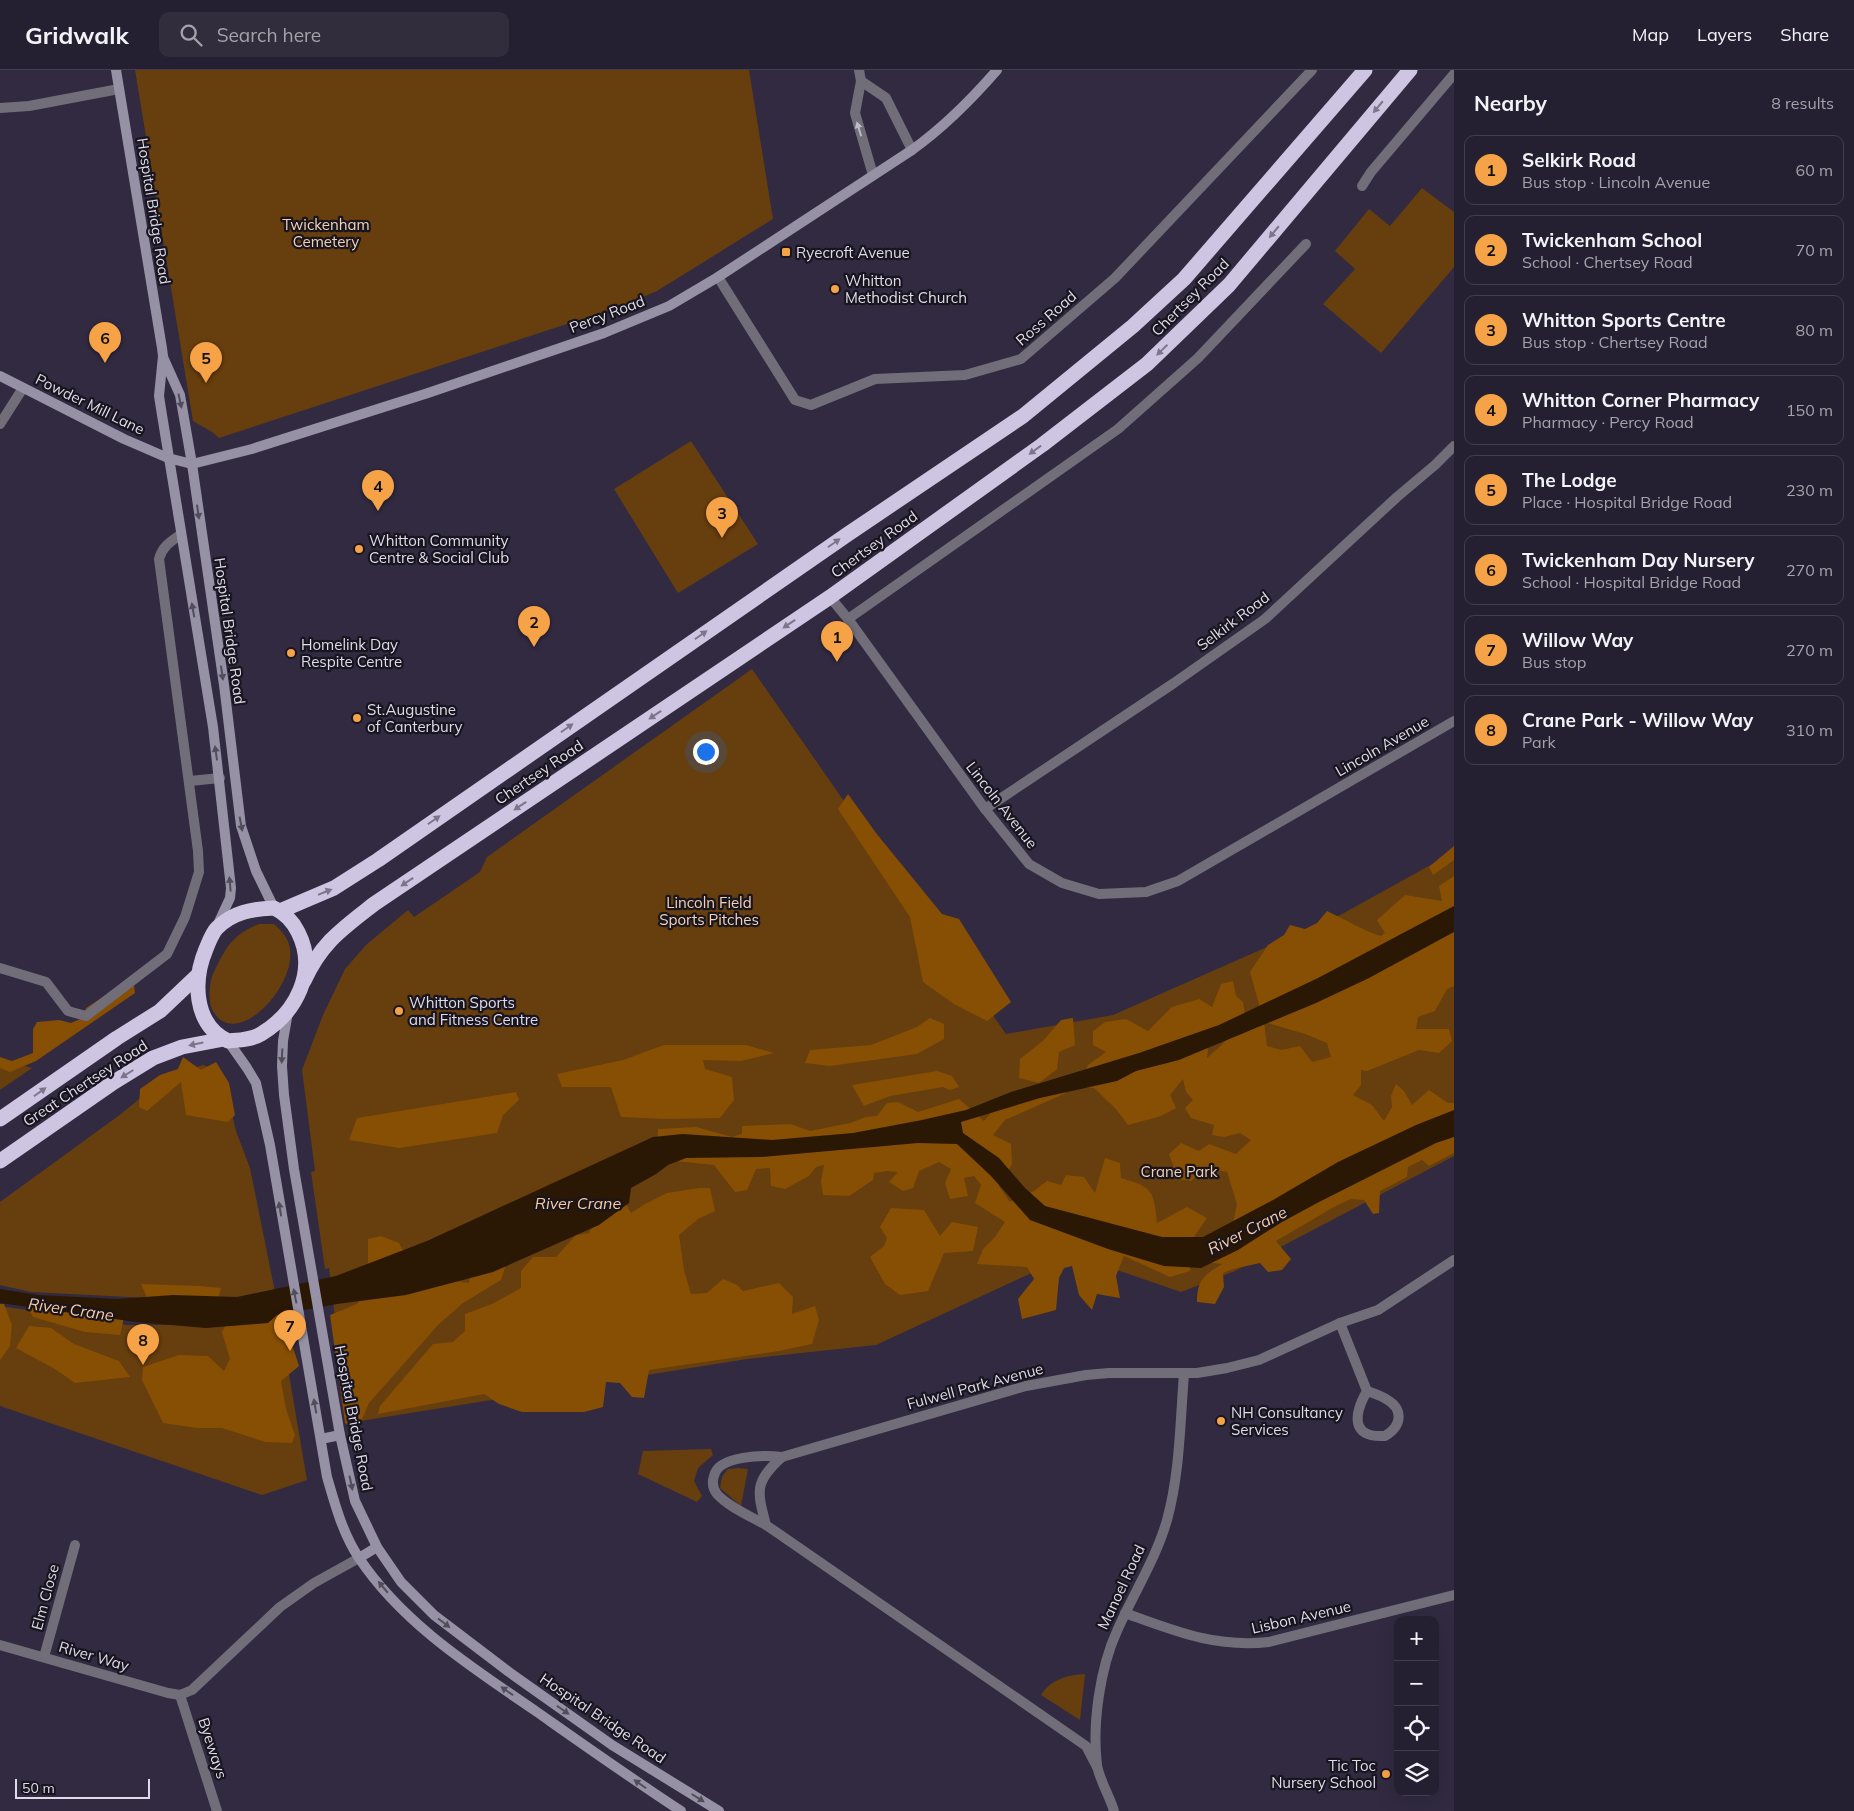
<!DOCTYPE html>
<html lang="en">
<head>
<meta charset="utf-8">
<style>
  :root { --surface:#252031; --page:#312d3d; --text:#f1f3f6; --muted:#a3a3ab; --line:#423e4d; --accent:#f6a247 }
  body { margin:0; font-family:Mulish,sans-serif; background:var(--page); color:var(--text) }
  .controls { position:absolute; right:15px; bottom:15px; display:grid; overflow:hidden; border-radius:10px; box-shadow:0 5px 20px #0002 }
  .controls button { width:45px; height:45px; display:grid; place-items:center; padding:0; border:0; border-bottom:1px solid var(--line); background:var(--surface); color:var(--text); font:25px sans-serif }
  .scale { position:absolute; left:15px; bottom:12px; width:135px; box-sizing:border-box; padding-left:5px; border:2px solid #dfdbea; border-top:0; font-size:14px; line-height:18px; white-space:nowrap; color:#dfdbea; -webkit-text-stroke:4px #18151f; paint-order:stroke }
  .you { position:absolute; left:705px; top:681px; width:18px; height:18px; margin:-12px; border:4px solid #fff; border-radius:50%; background:#1a73e8; box-shadow:0 0 0 8px #1a73e833 }
  .badge { display:grid; place-items:center; width:32px; height:32px; border-radius:50%; background:var(--accent); color:#111; font-size:16px; font-weight:700 }
  .pin { position:absolute; translate:-50% -41px; filter:drop-shadow(0 1px 2px #0008) }
  .pin::after { content:''; position:absolute; top:26px; width:18px; height:15px; background:inherit; clip-path:polygon(0 0,100% 0,50% 100%) }
  .list { margin:0; padding:0; list-style:none }
  h2 { display:flex; justify-content:space-between; align-items:center; height:65px; margin:0; padding:0 20px; font-size:21px }
  h2 small { font-size:16px; font-weight:400; color:var(--muted) }
  .list li { display:grid; grid-template-columns:32px 1fr auto; gap:15px; align-items:center; box-sizing:border-box; height:70px; margin:0 10px 10px; padding:0 10px; border:1px solid var(--line); border-radius:10px }
  .list b { display:block; font-size:19px; white-space:nowrap }
  .list p { margin:0; font-size:16px; white-space:nowrap; color:var(--muted) }
  .list em { font-size:16px; font-style:normal; color:var(--muted) }
  .icon { flex:none; width:28px; height:28px; fill:none; stroke:currentColor; stroke-width:2; stroke-linecap:round; stroke-linejoin:round }
  .map { position:relative; flex:none; width:1454px; height:1741px; overflow:hidden }
  header { display:flex; align-items:center; gap:30px; box-sizing:border-box; height:70px; padding:0 25px; background:var(--surface); border-bottom:1px solid var(--line) }
  header strong { font-size:24px }
  nav { display:flex; gap:28px; margin-inline-start:auto; font-size:18px }
  .search { width:350px; height:45px; background:var(--page); display:flex; align-items:center; gap:12px; box-sizing:border-box; padding:0 18px; border-radius:10px; color:var(--muted); font-size:19px }
  main { display:flex }
  aside { flex:1; background:var(--surface) }
  .map>svg:first-child { display:block }
  .green { fill:#673e0e }
  .forest { fill:#874f03; fill-rule:evenodd }
  .water { fill:#2a1805 }
  .lines { fill:none; stroke-linecap:round; stroke-linejoin:round }
  .street { stroke:#716e7a; stroke-width:10 }
  .secondary { stroke:#9791a5; stroke-width:10 }
  .highway { stroke:#cec5e3; stroke-width:15 }
  .oneway { fill:#7c768b }
  .oneway2 { fill:#bebac8 }
  .oneway3 { fill:#514d5b }
  .poi-dot { fill:#f6a247; stroke:#18151f; stroke-width:2 }
  .labels { text-anchor:middle; dominant-baseline:central; stroke-width:4.5; stroke-linejoin:round; paint-order:stroke }
  .street-label { font-size:15px; fill:#dfdbea; stroke:#18151f }
  .park-label { font-size:15px; fill:#f3d2b3; stroke:#18151f }
  .poi-label { font-size:15px; fill:#dfdbea; stroke:#18151f; text-anchor:start }
  .water-label { font-size:16px; font-style:italic; fill:#fbca9c; stroke:#18151f }
</style>
</head>
<body>
<header>
<strong>Gridwalk</strong>
<div class="search"><svg class="icon" aria-label="search" viewBox="0 0 24 24"><circle cx="10" cy="10" r="6"/><path d="M15 15l6 6"/></svg>Search here</div>
<nav><a>Map</a><a>Layers</a><a>Share</a></nav>
</header>
<main>
<div class="map">
<svg width="1454" height="1741" viewBox="0 0 1454 1741">
  <rect width="100%" height="100%" fill="#312a41"/>
  <g class="green">
    <polygon points="135,0 749,0 773,149 657,221 622,236 219,368 212,362 193,351"/>
    <polygon points="1422,118 1454,142 1454,197 1381,283 1323,234 1355,199 1335,181 1369,139 1390,156"/>
    <polygon points="691,371 758,474 678,523 614,419"/>
    <polygon points="752,599 1006,964 1113,945 1342,844 1454,782 1454,1086 1235,1201 1181,1222 1079,1187 1036,1201 876,1275 747,1289 348,1353 329,1198 325,1199 311,1102 315,1101 302,1000 323,945 345,899 366,875 408,840 414,847 480,802 487,787"/>
    <path d="M259 854H274C281 860 289 869 290 879 296 918 234 983 212 939 208 930 209 911 214 902 226 877 232 865 259 854Z"/>
    <polygon points="0,989 32,998 0,1020"/>
    <polygon points="203,995 211,998 224,1012 236,1061 250,1098 276,1227 148,1228 31,1222 0,1215 0,1132 121,1044 167,1006"/>
    <polygon points="0,1236 127,1255 240,1255 280,1252 307,1410 262,1425 0,1336"/>
    <polygon points="711,1379 713,1385 698,1398 694,1411 702,1426 697,1432 638,1404 643,1381"/>
    <polygon points="738,1398 748,1399 741,1436 720,1418 722,1407 728,1399"/>
    <path d="M1085 1604 1080 1650 1041 1625C1051 1609 1068 1605 1085 1604Z"/>
  </g>
  <g class="forest">
    <polygon points="848,724 876,763 942,844 959,849 1011,932 987,951 954,934 923,912 910,847 838,739"/>
    <polygon points="1454,776 1454,790 1433,805 1429,797"/>
    <path d="M1454 806V916L1447 919 1435 941 1418 947 1416 959H1449L1452 971 1439 983 1419 980 1367 1001 1361 1000V1015L1353 1025 1372 1035 1384 1051 1392 1037 1391 1026 1396 1014 1404 1021 1412 1035 1429 1020 1448 1033H1454V1083L1429 1096 1422 1090 1408 1097 1407 1107 1380 1121 1379 1143 1373 1144 1364 1130 1351 1129 1334 1137 1276 1171 1291 1189 1282 1200 1268 1202 1260 1193 1233 1199 1223 1203 1224 1217 1215 1234 1197 1232C1197 1210 1204 1205 1222 1194L1194 1191 1200 1177 1211 1162H1231L1237 1134 1227 1102 1205 1098 1191 1111 1178 1109 1169 1084 1181 1073 1199 1081 1209 1074 1236 1084 1251 1070 1240 1063 1224 1067 1212 1065 1214 1055 1191 1048 1185 1038 1193 1030 1186 1022 1183 1009 1170 1025 1176 1038 1161 1046 1128 1055 1116 1039 1094 1018 1078 1017 1088 995 1106 982 1093 975V961L1105 952 1126 949 1148 961 1172 937 1199 929 1212 937 1221 914 1233 911 1236 926 1243 932 1245 944 1208 978 1207 988 1239 959 1264 952 1250 902 1268 875 1284 865 1290 855 1305 859 1317 853 1327 841C1345 849 1361 860 1381 866L1385 863 1377 850 1405 825 1442 831 1439 816ZM1264 952 1305 964 1327 973 1331 987 1312 992 1300 976 1281 980 1267 976Z"/>
    <polygon points="124,913 134,915 135,923 36,991 10,1002 0,998 0,987 12,991 33,983 33,959 37,952 59,950 71,953 83,948 86,938"/>
    <polygon points="930,948 944,954 944,969 917,984 830,996 805,993 810,980 871,975 917,957"/>
    <polygon points="1073,948 1075,975 1059,982 1057,999 1039,1013 1019,1008 1020,989 1044,970 1061,950"/>
    <polygon points="664,975 746,975 774,983 741,991 703,990 705,999 732,1007 734,1030 720,1048 666,1049 621,1047 611,1017 562,1017 557,1004 623,990"/>
    <polygon points="183,987 201,1000 216,992 229,1013 235,1045 228,1052 186,1045 181,1012 147,1041 139,1037 140,1019 160,1005 178,999"/>
    <polygon points="937,1001 952,1006 959,1017 950,1020 943,1017 890,1026 864,1036 852,1015"/>
    <path d="M1063 1013 1066 1023 1005 1050 993 1065 1011 1074 1012 1094 999 1116 1010 1132 1034 1121 1047 1111 1061 1115 1066 1105 1084 1107 1095 1123 1105 1088 1120 1093 1121 1108C1153 1117 1154 1121 1157 1153L1187 1137 1207 1148 1189 1174 1190 1201 1170 1207 1124 1186 1116 1206 1120 1228 1097 1224 1092 1240 1079 1225 1072 1196 1064 1198 1059 1208 1056 1240 1022 1249 1018 1229 1034 1209 1027 1197 977 1194 983 1179 995 1167 1005 1152 975 1133 981 1115 974 1106 964 1108 968 1126 950 1129 945 1113 951 1099 939 1092 919 1101 913 1118 903 1121 889 1112 898 1102 887 1101 874 1103 873 1110 849 1126 823 1125 821 1111 824 1095 816 1097 809 1106 785 1119 771 1116 770 1098 756 1099 747 1120 735 1122 714 1095 656 1089 658 1059 696 1057 732 1067 742 1064V1056L791 1054 810 1061 850 1053 866 1047 877 1046 887 1033 898 1032 918 1042 959 1029 984 1051 994 1039Z"/>
    <polygon points="516,1022 519,1030 503,1045 497,1063 399,1078 349,1070 357,1048"/>
    <polygon points="699,1118 710,1118 715,1141 698,1149 679,1165 684,1200 691,1224 707,1223 723,1209 737,1215 743,1221 779,1213 793,1227 792,1244 815,1236 819,1250 812,1274 779,1281 649,1300 644,1328 632,1327 620,1313 606,1312 603,1337 584,1342 522,1342 499,1334 484,1324 378,1344 380,1336 433,1274 453,1272 465,1261 465,1244 492,1234 521,1218 521,1201 533,1187 556,1187 576,1165 589,1163 596,1148 626,1134 631,1143 645,1134 667,1123"/>
    <polygon points="891,1138 924,1140 940,1166 952,1152 978,1157 973,1181 944,1183 928,1221 900,1225 885,1214 870,1187 884,1176 887,1168 880,1157"/>
    <polygon points="381,1166 399,1173 413,1198 455,1211 469,1213 470,1201 506,1195 501,1210 463,1233 439,1254 369,1333 360,1354 351,1357 345,1353 330,1245 357,1234 368,1214 368,1169"/>
    <polygon points="141,1214 199,1216 221,1218 216,1237 149,1232"/>
    <polygon points="0,1234 4,1234 12,1255 10,1276 0,1290"/>
    <polygon points="26,1235 126,1239 120,1265 85,1262 33,1247"/>
    <polygon points="234,1238 282,1244 299,1296 281,1311 286,1339 295,1365 292,1373 265,1372 222,1358 197,1358 163,1353 142,1310 143,1297 179,1285 208,1286 224,1301 230,1289 222,1262"/>
    <polygon points="29,1256 51,1258 74,1274 119,1291 130,1307 75,1313 55,1299 16,1278"/>
  </g>
  <polygon class="water" points="1454,836 1454,862 1369,908 1316,933 1179,990 1136,1001 1117,1011 1040,1028 961,1052 963,1063 999,1088 1025,1118 1045,1136 1162,1167 1203,1167 1273,1130 1338,1092 1416,1055 1454,1040 1454,1067 1436,1073 1319,1132 1282,1152 1238,1180 1201,1198 1164,1196 1108,1179 1030,1150 991,1106 957,1074 918,1073 761,1087 686,1088 668,1095 656,1104 631,1118 629,1133 599,1155 493,1202 406,1225 337,1234 277,1245 268,1253 206,1258 136,1252 0,1233 0,1219 38,1225 118,1229 173,1225 237,1227 336,1206 427,1171 653,1067 683,1064 772,1070 853,1063 922,1050 966,1040 1011,1022 1139,983 1219,955 1318,908"/>
  <g class="lines">
    <g class="street">
      <polyline points="859,0 861,11 855,43 873,105"/>
      <polyline points="861,11 886,28 912,80"/>
      <polyline points="0,38 29,36 119,19"/>
      <polyline points="1362,116 1371,102 1454,4"/>
      <polyline points="718,207 795,330 811,335 875,309 965,305 1021,289 1115,208 1312,0"/>
      <polyline points="0,354 23,318"/>
      <polyline points="830,527 848,549 985,739 1029,794 1062,813 1099,824 1146,822 1178,811 1454,651"/>
      <polyline points="848,549 1118,359 1198,288 1306,174"/>
      <polyline points="190,711 220,708"/>
      <polyline points="985,739 1174,613 1265,549 1397,427 1435,395 1454,376"/>
      <path d="M0 898 46 912 68 941 86 946 167 884 185 847 199 802 198 781 159 489C162 477 170 472 180 465"/>
      <path d="M1340 1253 1367 1321C1354 1344 1350 1368 1385 1366 1402 1356 1404 1339 1386 1329 1380 1325 1373 1323 1367 1321"/>
      <path d="M782 1387C765 1385 718 1385 714 1406 712 1412 713 1419 717 1424 727 1436 752 1447 766 1455L1086 1676 1097 1697"/>
      <path d="M766 1455C757 1421 754 1412 782 1387L1026 1316 1086 1305 1109 1303H1197L1227 1298 1259 1290 1340 1253 1378 1240 1454 1190"/>
      <path d="M1125 1543C1175 1561 1215 1578 1269 1572L1454 1525"/>
      <polyline points="0,1575 168,1623 180,1625 192,1620 280,1537 314,1513 359,1488"/>
      <polyline points="44,1587 75,1475"/>
      <polyline points="180,1625 217,1741"/>
      <path d="M1114 1741C1110 1727 1099 1709 1097 1695 1092 1654 1100 1598 1117 1561 1133 1524 1156 1489 1167 1450 1180 1403 1180 1353 1184 1304"/>
    </g>
    <g class="secondary">
      <polyline points="116,0 162,278 163,286 159,326 162,345 213,657 231,818 230,828 217,856"/>
      <polyline points="163,287 180,325 192,394 224,615 241,756 256,801 274,838"/>
      <path d="M0 306 124 369 168 388 192 394 252 379 428 323 604 263 669 236 718 207 912 80C944 57 971 30 997 0"/>
      <polyline points="288,942 283,971 282,996 284,1025 294,1099 340,1365 355,1431 377,1477 401,1512 434,1545 509,1602 612,1675 719,1741"/>
      <path d="M228 971 247 998 256 1013 270 1075 327 1407C335 1435 343 1464 359 1488 403 1554 473 1598 537 1642 584 1675 632 1709 681 1741"/>
      <polyline points="321,1369 340,1365"/>
      <polyline points="359,1488 377,1477"/>
    </g>
    <g class="highway">
      <path d="M274 838C285 843 293 852 298 862 318 901 296 943 261 964 251 970 239 970 228 971 193 954 193 910 206 879 209 872 212 863 217 858 233 842 252 839 274 838Z"/>
      <polyline points="280,841 334,818 378,790 848,464 1023,346 1133,256 1184,209 1365,0"/>
      <path d="M304 911C321 873 342 859 374 834L830 527 1042 375 1147 294 1229 215 1410 0"/>
      <polyline points="0,1049 117,968 160,941 198,905"/>
      <polyline points="0,1091 114,1012 153,988 182,977 224,969"/>
    </g>
  </g>
  <defs><path id="oneway-solid" d="M-6-.8H1V-3.2L6.5 0L1 3.2V.8H-6Z" transform="scale(1.25)"/></defs>
  <g class="oneway">
    <use href="#oneway-solid" transform="translate(1378 37) rotate(130)"/>
    <use href="#oneway-solid" transform="translate(1274 162) rotate(130)"/>
    <use href="#oneway-solid" transform="translate(1162 280) rotate(136)"/>
    <use href="#oneway-solid" transform="translate(1035 380) rotate(144)"/>
    <use href="#oneway-solid" transform="translate(834 473) rotate(-35)"/>
    <use href="#oneway-solid" transform="translate(789 554) rotate(146)"/>
    <use href="#oneway-solid" transform="translate(701 565) rotate(-35)"/>
    <use href="#oneway-solid" transform="translate(655 645) rotate(146)"/>
    <use href="#oneway-solid" transform="translate(567 658) rotate(-35)"/>
    <use href="#oneway-solid" transform="translate(520 736) rotate(146)"/>
    <use href="#oneway-solid" transform="translate(434 750) rotate(-35)"/>
    <use href="#oneway-solid" transform="translate(407 812) rotate(146)"/>
    <use href="#oneway-solid" transform="translate(325 822) rotate(-22)"/>
    <use href="#oneway-solid" transform="translate(196 974) rotate(168)"/>
    <use href="#oneway-solid" transform="translate(127 1004) rotate(148)"/>
    <use href="#oneway-solid" transform="translate(40 1022) rotate(-35)"/>
  </g>
  <use class="oneway2" href="#oneway-solid" transform="translate(859 59) rotate(-107)"/>
  <g class="oneway3">
    <use href="#oneway-solid" transform="translate(180 331) rotate(78)"/>
    <use href="#oneway-solid" transform="translate(198 442) rotate(82)"/>
    <use href="#oneway-solid" transform="translate(193 540) rotate(-100)"/>
    <use href="#oneway-solid" transform="translate(222 603) rotate(82)"/>
    <use href="#oneway-solid" transform="translate(216 683) rotate(-98)"/>
    <use href="#oneway-solid" transform="translate(241 754) rotate(79)"/>
    <use href="#oneway-solid" transform="translate(230 814) rotate(-95)"/>
    <use href="#oneway-solid" transform="translate(282 986) rotate(93)"/>
    <use href="#oneway-solid" transform="translate(280 1139) rotate(-99)"/>
    <use href="#oneway-solid" transform="translate(295 1226) rotate(-101)"/>
    <use href="#oneway-solid" transform="translate(315 1336) rotate(-100)"/>
    <use href="#oneway-solid" transform="translate(351 1413) rotate(78)"/>
    <use href="#oneway-solid" transform="translate(383 1517) rotate(-130)"/>
    <use href="#oneway-solid" transform="translate(444 1553) rotate(37)"/>
    <use href="#oneway-solid" transform="translate(507 1621) rotate(-145)"/>
    <use href="#oneway-solid" transform="translate(563 1640) rotate(35)"/>
    <use href="#oneway-solid" transform="translate(640 1714) rotate(-145)"/>
    <use href="#oneway-solid" transform="translate(698 1728) rotate(32)"/>
  </g>
  <g class="poi-dot">
    <rect x="781" y="177" width="10" height="10" rx="2.5"/>
    <circle cx="835" cy="219" r="5"/>
    <circle cx="359" cy="479" r="5"/>
    <circle cx="291" cy="583" r="5"/>
    <circle cx="357" cy="648" r="5"/>
    <circle cx="399" cy="941" r="5"/>
    <circle cx="1221" cy="1351" r="5"/>
    <circle cx="1386" cy="1704" r="5"/>
  </g>
  <g class="labels">
    <g class="street-label">
      <text transform="translate(154 141) rotate(81)">Hospital Bridge Road</text>
      <text transform="translate(1190 227) rotate(-45)">Chertsey Road</text>
      <text transform="translate(607 244) rotate(-21)">Percy Road</text>
      <text transform="translate(1046 248) rotate(-41)">Ross Road</text>
      <text transform="translate(90 334) rotate(26)">Powder Mill Lane</text>
      <text transform="translate(874 474) rotate(-36)">Chertsey Road</text>
      <text transform="translate(1233 551) rotate(-37)">Selkirk Road</text>
      <text transform="translate(230 561) rotate(82)">Hospital Bridge Road</text>
      <text transform="translate(1382 676) rotate(-30)">Lincoln Avenue</text>
      <text transform="translate(539 702) rotate(-34)">Chertsey Road</text>
      <text transform="translate(1002 735) rotate(52)">Lincoln Avenue</text>
      <text transform="translate(85 1013) rotate(-33)">Great Chertsey Road</text>
      <text transform="translate(975 1316) rotate(-15)">Fulwell Park Avenue</text>
      <text transform="translate(354 1348) rotate(79)">Hospital Bridge Road</text>
      <text transform="translate(1121 1517) rotate(-65)">Manoel Road</text>
      <text transform="translate(45 1527) rotate(-75)">Elm Close</text>
      <text transform="translate(1301 1547) rotate(-13)">Lisbon Avenue</text>
      <text transform="translate(94 1586) rotate(16)">River Way</text>
      <text transform="translate(603 1648) rotate(34)">Hospital Bridge Road</text>
      <text transform="translate(213 1678) rotate(72)">Byeways</text>
    </g>
    <g class="park-label">
      <text x="326" y="154">Twickenham<tspan x="326" dy="17">Cemetery</tspan></text>
      <text x="709" y="832">Lincoln Field<tspan x="709" dy="17">Sports Pitches</tspan></text>
      <text x="1179" y="1101">Crane Park</text>
    </g>
    <g class="poi-label">
      <text x="796" y="182">Ryecroft Avenue</text>
      <text x="845" y="210">Whitton<tspan x="845" dy="17">Methodist Church</tspan></text>
      <text x="369" y="470">Whitton Community<tspan x="369" dy="17">Centre &amp; Social Club</tspan></text>
      <text x="301" y="574">Homelink Day<tspan x="301" dy="17">Respite Centre</tspan></text>
      <text x="367" y="639">St.Augustine<tspan x="367" dy="17">of Canterbury</tspan></text>
      <text x="409" y="932">Whitton Sports<tspan x="409" dy="17">and Fitness Centre</tspan></text>
      <text x="1231" y="1342">NH Consultancy<tspan x="1231" dy="17">Services</tspan></text>
      <text x="1376" y="1695" text-anchor="end">Tic Toc<tspan x="1376" dy="17">Nursery School</tspan></text>
    </g>
    <g class="water-label">
      <text x="578" y="1133">River Crane</text>
      <text transform="translate(1247 1160) rotate(-27)">River Crane</text>
      <text transform="translate(71 1239) rotate(8)">River Crane</text>
    </g>
  </g>
</svg>
<div class="controls">
<button>+</button>
<button>−</button>
<button><svg class="icon" aria-label="locate" viewBox="0 0 24 24"><circle cx="12" cy="12" r="6"/><path d="M12 2v4M12 18v4M2 12h4M18 12h4"/></svg></button>
<button><svg class="icon" aria-label="layers" viewBox="0 0 24 24"><path d="M12 4l9 5-9 5-9-5zM3 14l9 5 9-5"/></svg></button>
</div>
<div class="scale">50 m</div>
<div class="you"></div>
<div class="pin badge" style="left:837px;top:592px">1</div>
<div class="pin badge" style="left:534px;top:577px">2</div>
<div class="pin badge" style="left:722px;top:468px">3</div>
<div class="pin badge" style="left:378px;top:441px">4</div>
<div class="pin badge" style="left:206px;top:313px">5</div>
<div class="pin badge" style="left:105px;top:293px">6</div>
<div class="pin badge" style="left:290px;top:1281px">7</div>
<div class="pin badge" style="left:143px;top:1295px">8</div>
</div>
<aside>
<h2>Nearby<small>8 results</small></h2>
<ul class="list">
<li><span class="badge">1</span><div><b>Selkirk Road</b><p>Bus stop · Lincoln Avenue</p></div><em>60 m</em></li>
<li><span class="badge">2</span><div><b>Twickenham School</b><p>School · Chertsey Road</p></div><em>70 m</em></li>
<li><span class="badge">3</span><div><b>Whitton Sports Centre</b><p>Bus stop · Chertsey Road</p></div><em>80 m</em></li>
<li><span class="badge">4</span><div><b>Whitton Corner Pharmacy</b><p>Pharmacy · Percy Road</p></div><em>150 m</em></li>
<li><span class="badge">5</span><div><b>The Lodge</b><p>Place · Hospital Bridge Road</p></div><em>230 m</em></li>
<li><span class="badge">6</span><div><b>Twickenham Day Nursery</b><p>School · Hospital Bridge Road</p></div><em>270 m</em></li>
<li><span class="badge">7</span><div><b>Willow Way</b><p>Bus stop</p></div><em>270 m</em></li>
<li><span class="badge">8</span><div><b>Crane Park - Willow Way</b><p>Park</p></div><em>310 m</em></li>
</ul>
</aside>
</main>
</body>
</html>
